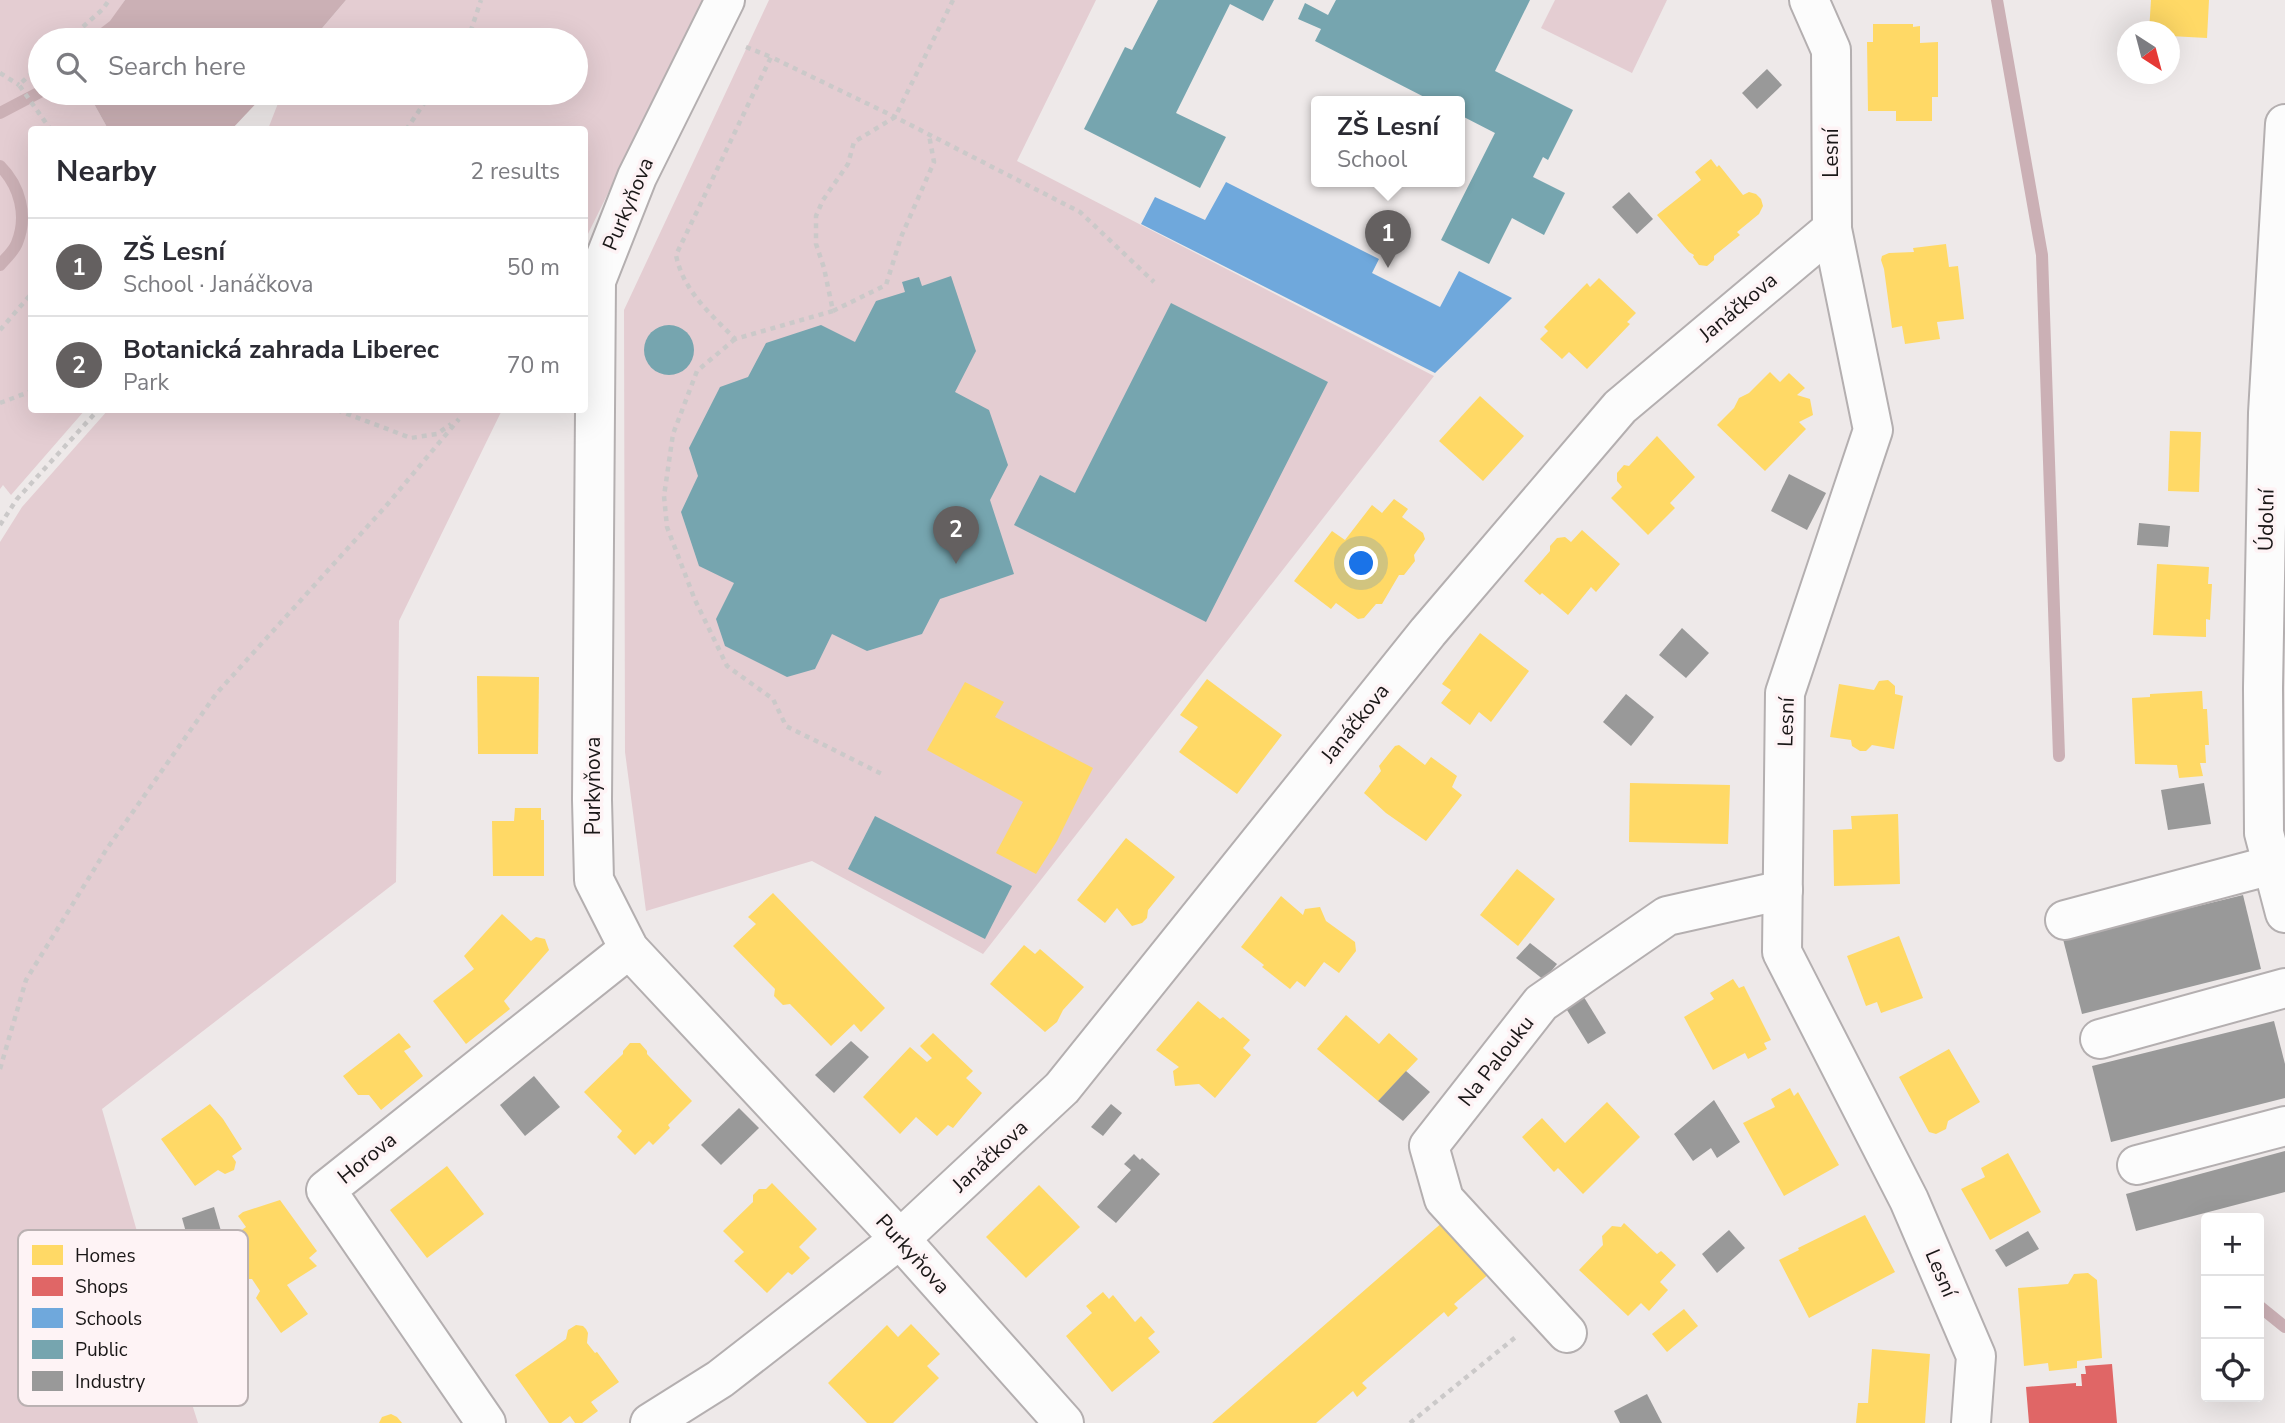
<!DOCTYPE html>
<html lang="en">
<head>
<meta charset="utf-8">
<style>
  :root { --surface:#fff; --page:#f2f2f3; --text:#2b2b33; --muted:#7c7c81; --line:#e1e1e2; --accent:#646060 }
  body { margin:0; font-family:"Nunito Sans",sans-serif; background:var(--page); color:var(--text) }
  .controls { position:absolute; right:21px; bottom:21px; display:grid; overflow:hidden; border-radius:7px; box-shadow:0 7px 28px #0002 }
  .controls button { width:63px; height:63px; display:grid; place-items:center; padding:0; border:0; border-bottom:2px solid var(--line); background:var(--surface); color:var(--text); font:35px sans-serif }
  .compass { position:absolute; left:2117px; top:21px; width:63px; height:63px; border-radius:50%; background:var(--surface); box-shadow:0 7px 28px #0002; rotate:144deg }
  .you { position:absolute; left:1362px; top:564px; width:24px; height:24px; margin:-18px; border:5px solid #fff; border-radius:50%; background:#1a73e8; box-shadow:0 0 0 10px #1a73e833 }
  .badge { display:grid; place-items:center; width:46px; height:46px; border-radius:50%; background:var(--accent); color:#fff; font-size:23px; font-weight:700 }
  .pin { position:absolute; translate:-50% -58px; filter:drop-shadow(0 2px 4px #0008) }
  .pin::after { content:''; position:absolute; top:37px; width:24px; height:21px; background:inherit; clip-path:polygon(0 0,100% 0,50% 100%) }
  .popup { position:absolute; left:1311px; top:96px; width:154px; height:91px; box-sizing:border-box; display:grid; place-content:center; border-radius:7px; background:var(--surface); filter:drop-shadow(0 2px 5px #0005); font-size:23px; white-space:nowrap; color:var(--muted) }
  .popup b { font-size:26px; color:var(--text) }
  .popup::after { content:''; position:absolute; left:50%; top:100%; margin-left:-14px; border:14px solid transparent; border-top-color:var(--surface) }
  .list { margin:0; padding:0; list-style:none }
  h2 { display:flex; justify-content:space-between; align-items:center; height:91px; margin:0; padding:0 28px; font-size:30px }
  h2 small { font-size:23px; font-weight:400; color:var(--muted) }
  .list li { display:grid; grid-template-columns:46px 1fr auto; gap:21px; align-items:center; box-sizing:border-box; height:98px; padding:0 28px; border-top:2px solid var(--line) }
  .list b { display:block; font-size:26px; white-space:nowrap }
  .list p { margin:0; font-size:23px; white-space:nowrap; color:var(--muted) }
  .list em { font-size:23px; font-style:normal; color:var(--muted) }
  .icon { flex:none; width:38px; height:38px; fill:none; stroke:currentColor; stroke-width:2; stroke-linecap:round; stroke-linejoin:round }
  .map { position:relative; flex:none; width:2285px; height:1423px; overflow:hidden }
  .search { position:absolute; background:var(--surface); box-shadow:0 7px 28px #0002; left:28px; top:28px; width:560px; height:77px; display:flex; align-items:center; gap:18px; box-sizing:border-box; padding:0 24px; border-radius:38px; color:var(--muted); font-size:26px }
  .panel { position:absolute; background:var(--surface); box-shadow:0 7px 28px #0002; left:28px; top:126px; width:560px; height:287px; border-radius:7px }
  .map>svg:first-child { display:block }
  .green { fill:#e4cdd2 }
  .water { fill:#cbb0b5 }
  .homes { fill:#ffd966 }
  .shops { fill:#e06666 }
  .schools { fill:#6fa8dc }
  .public { fill:#76a5af }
  .industry { fill:#999 }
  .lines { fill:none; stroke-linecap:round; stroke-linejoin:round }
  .stream { stroke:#cbb0b5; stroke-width:12 }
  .minor-casing { stroke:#b4afb0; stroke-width:42 }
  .path { stroke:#cbc9c9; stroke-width:4.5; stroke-dasharray:5 5; stroke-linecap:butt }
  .minor { stroke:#fcfcfc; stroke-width:38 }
  .labels { text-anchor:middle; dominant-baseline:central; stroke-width:7; stroke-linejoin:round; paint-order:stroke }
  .street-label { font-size:21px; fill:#1a1717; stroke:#fef3f5 }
  .key { fill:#fef3f5; stroke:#bab1b2; stroke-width:2 }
  .key-label { font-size:19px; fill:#1a1717 }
</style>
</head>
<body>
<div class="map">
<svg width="2285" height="1423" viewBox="0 0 2285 1423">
  <rect width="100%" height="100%" fill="#eee9e9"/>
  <g class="green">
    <polygon points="0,0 125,0 111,21 85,40 40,40 40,93 88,93 108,129 32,130 32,410 85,410 11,495 3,485 0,489"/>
    <polygon points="346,0 703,0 585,240 584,130 268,129 282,93 576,93 576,40 312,40"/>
    <polygon points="769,0 1096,0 1017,161 1434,376 983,954 812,861 646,911 625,752 624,310"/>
    <polygon points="1555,0 1667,0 1632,73 1541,28"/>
    <polygon points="108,410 502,410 399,621 396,882 102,1109 136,1228 198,1423 0,1423 0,542 22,507"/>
  </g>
  <g class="water">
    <polygon points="125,0 346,0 312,40 85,40 110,21"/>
    <polygon points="88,93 266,93 231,130 108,129"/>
  </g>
  <g class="homes">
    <polygon points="2151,0 2209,0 2207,38 2170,36 2170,32 2149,32"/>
    <polygon points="1873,24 1913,24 1913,27 1920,26 1920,43 1938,42 1938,97 1932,97 1932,121 1896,121 1896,111 1868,111 1867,42 1873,42"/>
    <polygon points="1711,159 1717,167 1719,165 1743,195 1749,192 1756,194 1761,199 1763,206 1759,214 1737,232 1740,235 1714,256 1714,260 1707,266 1699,265 1693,257 1694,255 1689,252 1657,215 1701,180 1695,172"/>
    <polygon points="1946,244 1949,267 1958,266 1964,319 1937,322 1940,339 1905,344 1902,326 1892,328 1884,269 1881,260 1882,256 1889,253 1914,252 1913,248"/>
    <polygon points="1599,278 1636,313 1627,322 1630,324 1587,369 1569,352 1562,359 1540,339 1548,331 1544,327 1587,283 1590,287"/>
    <polygon points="1770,372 1780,382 1789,373 1805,388 1797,395 1810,399 1813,415 1799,422 1806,429 1765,471 1717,425 1734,408 1739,398 1749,393"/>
    <polygon points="1480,396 1524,436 1483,481 1439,441"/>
    <polygon points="2170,431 2201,432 2199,492 2168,491"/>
    <polygon points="1657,436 1695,477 1670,503 1675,508 1648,535 1611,498 1622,487 1617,481 1617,473 1624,465 1629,466"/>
    <polygon points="1394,499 1408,509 1402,517 1423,533 1425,539 1414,555 1415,561 1404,575 1399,575 1382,604 1376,604 1364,618 1358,619 1336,603 1331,609 1294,581 1332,531 1345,540 1372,505 1382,513"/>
    <polygon points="1582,530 1620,564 1596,592 1591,587 1568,615 1542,593 1540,595 1524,581 1550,551 1550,546 1557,538 1565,537 1571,542"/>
    <polygon points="2157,564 2209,567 2208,584 2212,584 2210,620 2206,619 2206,637 2153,635"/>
    <polygon points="1480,633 1529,671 1491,722 1479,712 1470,725 1441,703 1451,690 1442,684"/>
    <polygon points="477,676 539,677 538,754 478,754"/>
    <polygon points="1207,679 1282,735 1237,794 1179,752 1198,727 1180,715"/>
    <polygon points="1888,680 1895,686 1895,694 1903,696 1894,749 1872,745 1866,751 1860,751 1852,746 1851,740 1830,737 1839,684 1874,690 1879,681"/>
    <polygon points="965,682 1004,702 995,717 1093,768 1057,841 1036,874 996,853 1023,802 927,750"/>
    <polygon points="2202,691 2203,709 2207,709 2209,745 2205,745 2206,763 2200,763 2203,776 2179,778 2177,765 2135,764 2132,698 2150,697 2150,694"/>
    <polygon points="1399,745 1425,765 1431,757 1457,776 1452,787 1462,795 1426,841 1386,813 1364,793 1381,771 1379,766 1395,746"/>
    <polygon points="1630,783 1730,785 1728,844 1629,842"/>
    <polygon points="515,808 541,808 541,820 544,820 544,876 493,876 492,821 514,821"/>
    <polygon points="1898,814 1900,884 1834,886 1833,830 1852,829 1851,816"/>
    <polygon points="1126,838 1175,877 1148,910 1147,918 1142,923 1132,926 1117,908 1105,923 1077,900"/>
    <polygon points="1517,869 1555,899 1518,946 1480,915"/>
    <polygon points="773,893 885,1008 861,1032 854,1024 831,1046 790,1004 783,1005 774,996 775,989 733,946 756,924 748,917"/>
    <polygon points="1281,896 1303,915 1305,909 1320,907 1326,921 1355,942 1356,951 1339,973 1324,962 1305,987 1297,981 1290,989 1262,967 1264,965 1241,947"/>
    <polygon points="502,914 531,941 536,937 545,939 549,950 504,1001 510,1009 466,1044 433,1001 474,969 464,956"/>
    <polygon points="1899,936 1923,998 1881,1013 1877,1002 1866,1006 1847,956"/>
    <polygon points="1024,945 1035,954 1040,949 1084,987 1063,1010 1057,1022 1045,1032 990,984"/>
    <polygon points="1733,979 1739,988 1744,986 1771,1040 1764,1043 1767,1049 1748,1059 1745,1053 1713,1070 1684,1017 1714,999 1710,993"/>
    <polygon points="1198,1001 1220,1019 1223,1017 1250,1040 1243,1048 1251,1055 1215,1098 1199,1084 1175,1086 1173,1071 1179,1067 1156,1050"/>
    <polygon points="1346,1015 1379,1044 1389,1033 1418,1059 1378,1101 1317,1049"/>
    <polygon points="399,1033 411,1047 404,1051 423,1076 381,1110 369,1095 358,1095 343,1076"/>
    <polygon points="933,1033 973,1071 966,1078 982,1093 953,1128 948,1125 937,1136 916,1117 900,1134 863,1097 910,1047 927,1062 932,1058 920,1046"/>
    <polygon points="630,1043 640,1043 647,1051 647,1054 692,1101 668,1125 670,1128 653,1145 649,1141 635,1155 617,1137 622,1131 584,1092 623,1054 623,1051"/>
    <polygon points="1949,1049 1980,1102 1948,1121 1946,1129 1936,1134 1929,1132 1899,1077"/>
    <polygon points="1790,1088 1794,1096 1798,1092 1839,1165 1784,1196 1743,1123 1775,1107 1771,1099"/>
    <polygon points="1607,1102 1640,1137 1583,1194 1558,1168 1554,1172 1522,1137 1542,1118 1565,1143"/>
    <polygon points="210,1104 223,1119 242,1149 232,1156 236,1162 234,1170 225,1174 218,1170 195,1186 161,1139"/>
    <polygon points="2008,1153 2041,1212 1990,1240 1961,1189 1985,1177 1981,1168"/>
    <polygon points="447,1166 484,1214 427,1258 390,1210"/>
    <polygon points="772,1183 817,1229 799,1247 810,1258 792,1275 788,1272 767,1293 734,1261 744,1252 723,1231 753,1202 753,1195 759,1189 766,1189"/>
    <polygon points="1039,1185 1080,1227 1026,1278 986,1237"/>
    <polygon points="280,1200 317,1251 309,1258 317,1266 287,1285 308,1314 281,1333 256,1298 260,1291 252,1279 244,1279 238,1270 240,1263 225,1242 246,1227 238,1216 243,1212"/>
    <polygon points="1865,1215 1895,1272 1809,1318 1779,1260 1799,1250 1798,1248"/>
    <polygon points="1444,1221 1490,1273 1454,1304 1458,1308 1448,1317 1444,1312 1362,1383 1367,1388 1357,1397 1353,1391 1316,1423 1212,1423"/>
    <polygon points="1624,1223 1657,1254 1661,1251 1676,1265 1660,1282 1668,1290 1649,1311 1641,1303 1628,1316 1579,1270 1603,1245 1602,1236 1612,1226 1621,1227"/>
    <polygon points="2088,1273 2097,1280 2102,1358 2077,1361 2077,1368 2049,1371 2048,1363 2024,1366 2018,1288 2068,1284 2074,1274"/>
    <polygon points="1103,1292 1109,1299 1113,1295 1135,1322 1141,1316 1155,1332 1148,1338 1160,1352 1112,1392 1066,1336 1092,1313 1086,1306"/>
    <polygon points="1684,1309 1698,1326 1667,1352 1652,1334"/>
    <polygon points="911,1324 940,1354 927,1366 939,1378 893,1423 867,1423 828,1383 887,1325 898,1337"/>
    <polygon points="576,1325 583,1326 586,1329 588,1333 587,1343 595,1353 597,1352 619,1382 591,1402 598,1411 582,1423 575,1423 570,1416 561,1423 549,1423 515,1375 566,1339 568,1330"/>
    <polygon points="1872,1349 1930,1354 1925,1423 1856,1423 1858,1403 1868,1403"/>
    <polygon points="391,1414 397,1417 402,1423 379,1423 382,1417"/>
  </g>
  <polygon class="shops" points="2112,1364 2117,1423 2029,1423 2026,1387 2076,1383 2076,1386 2082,1386 2081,1374 2086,1374 2085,1366"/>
  <polygon class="schools" points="1226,182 1379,259 1372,273 1440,307 1459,271 1512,298 1435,373 1141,224 1155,197 1205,220"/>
  <g class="public">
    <polygon points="1158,0 1274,0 1263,21 1230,4 1176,113 1226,137 1200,188 1084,129 1125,47 1132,50"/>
    <polygon points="1336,0 1530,0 1495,71 1573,110 1548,160 1543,157 1533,177 1565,193 1544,235 1512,218 1489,264 1441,240 1495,133 1460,115 1460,102 1434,102 1315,41 1321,29 1298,19 1305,3 1328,15"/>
    <polygon points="951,276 976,351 955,392 989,410 1008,465 990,500 1014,574 940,599 922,634 867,651 832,634 815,669 787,677 725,646 716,619 734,583 699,566 681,512 698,476 689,448 720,387 748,377 766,343 821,325 855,342 876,301 905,292 902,282 919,277 922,286"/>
    <polygon points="1171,303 1328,382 1206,622 1014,525 1040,475 1075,493"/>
    <circle cx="669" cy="350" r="25"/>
    <polygon points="875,816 1012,886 985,939 848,869"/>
  </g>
  <g class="industry">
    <polygon points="1767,69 1782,85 1757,109 1742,93"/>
    <polygon points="1629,192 1653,219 1637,234 1612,207"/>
    <polygon points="1789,474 1826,493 1807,530 1771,511"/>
    <polygon points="2139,523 2170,526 2168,547 2137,545"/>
    <polygon points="1682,628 1709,653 1686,678 1659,655"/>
    <polygon points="1626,694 1654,717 1631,746 1603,722"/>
    <polygon points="2204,783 2211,824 2168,830 2161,790"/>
    <polygon points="2243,895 2261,969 2082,1014 2063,939"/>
    <polygon points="1530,943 1557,964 1544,980 1516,958"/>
    <polygon points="1582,994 1606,1033 1588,1044 1567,1010"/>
    <polygon points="2274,1021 2285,1064 2285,1098 2111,1142 2092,1066"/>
    <polygon points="851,1041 869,1057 834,1093 815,1075"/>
    <polygon points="1406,1071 1430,1092 1403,1121 1378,1101"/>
    <polygon points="534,1076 560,1107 525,1136 500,1105"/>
    <polygon points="1714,1100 1740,1142 1717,1158 1711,1148 1693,1161 1674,1134"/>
    <polygon points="1111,1104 1122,1113 1103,1136 1091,1127"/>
    <polygon points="739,1108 759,1128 721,1165 701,1145"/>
    <polygon points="2285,1151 2285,1192 2136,1231 2126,1194"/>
    <polygon points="1134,1154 1140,1160 1142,1158 1160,1174 1116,1223 1097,1207 1131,1170 1124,1164"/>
    <polygon points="214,1207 221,1231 189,1243 182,1218"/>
    <polygon points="1729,1230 1745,1248 1717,1273 1702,1254"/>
    <polygon points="2028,1231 2039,1249 2006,1267 1995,1250"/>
    <polygon points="1647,1394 1662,1423 1620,1423 1614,1411"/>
  </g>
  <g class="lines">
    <g class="stream">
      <polyline points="1997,0 2042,255 2059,756"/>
      <polyline points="0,113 40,92"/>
      <path d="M0 166C20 186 28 216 17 243 14 251 6 258 0 265"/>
      <polyline points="2259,1306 2285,1327"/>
    </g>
    <g class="minor-casing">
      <g id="minor">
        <polyline points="725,0 637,177 596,281 592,800 594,880 629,949 900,1239 1064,1423"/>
        <polyline points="1809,0 1831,50 1832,229 1873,430 1785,693 1782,952 1909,1200 1976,1356 1971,1423"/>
        <polyline points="2285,124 2268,413 2263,688 2264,833 2285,913"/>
        <polyline points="2065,920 2272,865"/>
        <polyline points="2100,1039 2285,988"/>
        <polyline points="2137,1165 2285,1126"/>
        <polyline points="1567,1333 1444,1199 1429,1146 1541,1003 1667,916 1783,890"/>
        <polyline points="486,1423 326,1190 629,949"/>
        <polyline points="650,1423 720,1379 900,1239 1062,1088 1428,632 1620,407 1832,229"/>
      </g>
    </g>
    <g class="path">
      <path d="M953 0 895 117 854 142 848 164 823 200 816 216V244L824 268 833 311 735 339C711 314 683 291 676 255L771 57 895 117 1080 212 1154 282"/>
      <polyline points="68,40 103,9 109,0"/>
      <polyline points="466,40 470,33 481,0"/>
      <polyline points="746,47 771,57"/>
      <polyline points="40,65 19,85 51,130"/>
      <polyline points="0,73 19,85"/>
      <polyline points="406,130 431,93"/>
      <polyline points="833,311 886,285 901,237 934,162 929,135"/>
      <polyline points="0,330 32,293"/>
      <polyline points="735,339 697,371 673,434 664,496 667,527 695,600 727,666 773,699 786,726 882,774"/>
      <polyline points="0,403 32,391"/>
      <polyline points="337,410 411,438 437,434 451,424"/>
      <polyline points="0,525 17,499 98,410"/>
      <polyline points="0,1069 26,980 106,850 216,694 386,506 459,419"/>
      <polyline points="1410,1423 1517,1336"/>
    </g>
    <use href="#minor" class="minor"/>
  </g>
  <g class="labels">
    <g class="street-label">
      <text transform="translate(1831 153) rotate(-90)">Lesní</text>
      <text transform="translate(628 204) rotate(-67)">Purkyňova</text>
      <text transform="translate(1738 307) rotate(-40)">Janáčkova</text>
      <text transform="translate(2266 520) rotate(-89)">Údolní</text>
      <text transform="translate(1786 722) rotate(-88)">Lesní</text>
      <text transform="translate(1355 723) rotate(-51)">Janáčkova</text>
      <text transform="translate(593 786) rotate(-90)">Purkyňova</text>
      <text transform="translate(1496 1061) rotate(-52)">Na Palouku</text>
      <text transform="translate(990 1156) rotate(-43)">Janáčkova</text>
      <text transform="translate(367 1158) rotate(-39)">Horova</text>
      <text transform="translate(913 1254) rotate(48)">Purkyňova</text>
      <text transform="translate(1941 1273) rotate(67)">Lesní</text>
    </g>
  </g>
  <rect x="18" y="1230" width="230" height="176" rx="10" class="key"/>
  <rect x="32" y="1245" width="31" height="20" fill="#ffd966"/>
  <rect x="32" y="1277" width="31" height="19" fill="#e06666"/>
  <rect x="32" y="1308" width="31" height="20" fill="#6fa8dc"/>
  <rect x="32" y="1340" width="31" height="19" fill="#76a5af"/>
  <rect x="32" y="1371" width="31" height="20" fill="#999"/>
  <g class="key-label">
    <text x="75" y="1262">Homes</text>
    <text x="75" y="1293">Shops</text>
    <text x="75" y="1325">Schools</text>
    <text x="75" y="1356">Public</text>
    <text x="75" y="1388">Industry</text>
  </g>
</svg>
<div class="controls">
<button>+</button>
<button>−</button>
<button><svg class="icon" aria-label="locate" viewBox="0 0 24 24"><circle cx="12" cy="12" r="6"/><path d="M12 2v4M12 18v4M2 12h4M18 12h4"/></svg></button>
</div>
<svg class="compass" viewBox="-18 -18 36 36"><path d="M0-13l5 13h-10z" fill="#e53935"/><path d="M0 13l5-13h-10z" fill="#7c7c81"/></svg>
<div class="you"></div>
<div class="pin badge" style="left:1388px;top:268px">1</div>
<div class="popup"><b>ZŠ Lesní</b>School</div>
<div class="pin badge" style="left:956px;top:564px">2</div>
<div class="search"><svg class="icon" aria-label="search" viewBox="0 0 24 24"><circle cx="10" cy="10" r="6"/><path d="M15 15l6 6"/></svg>Search here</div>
<section class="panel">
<h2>Nearby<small>2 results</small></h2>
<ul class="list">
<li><span class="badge">1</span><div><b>ZŠ Lesní</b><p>School · Janáčkova</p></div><em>50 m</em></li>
<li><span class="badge">2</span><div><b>Botanická zahrada Liberec</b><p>Park</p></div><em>70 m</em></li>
</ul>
</section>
</div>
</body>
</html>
